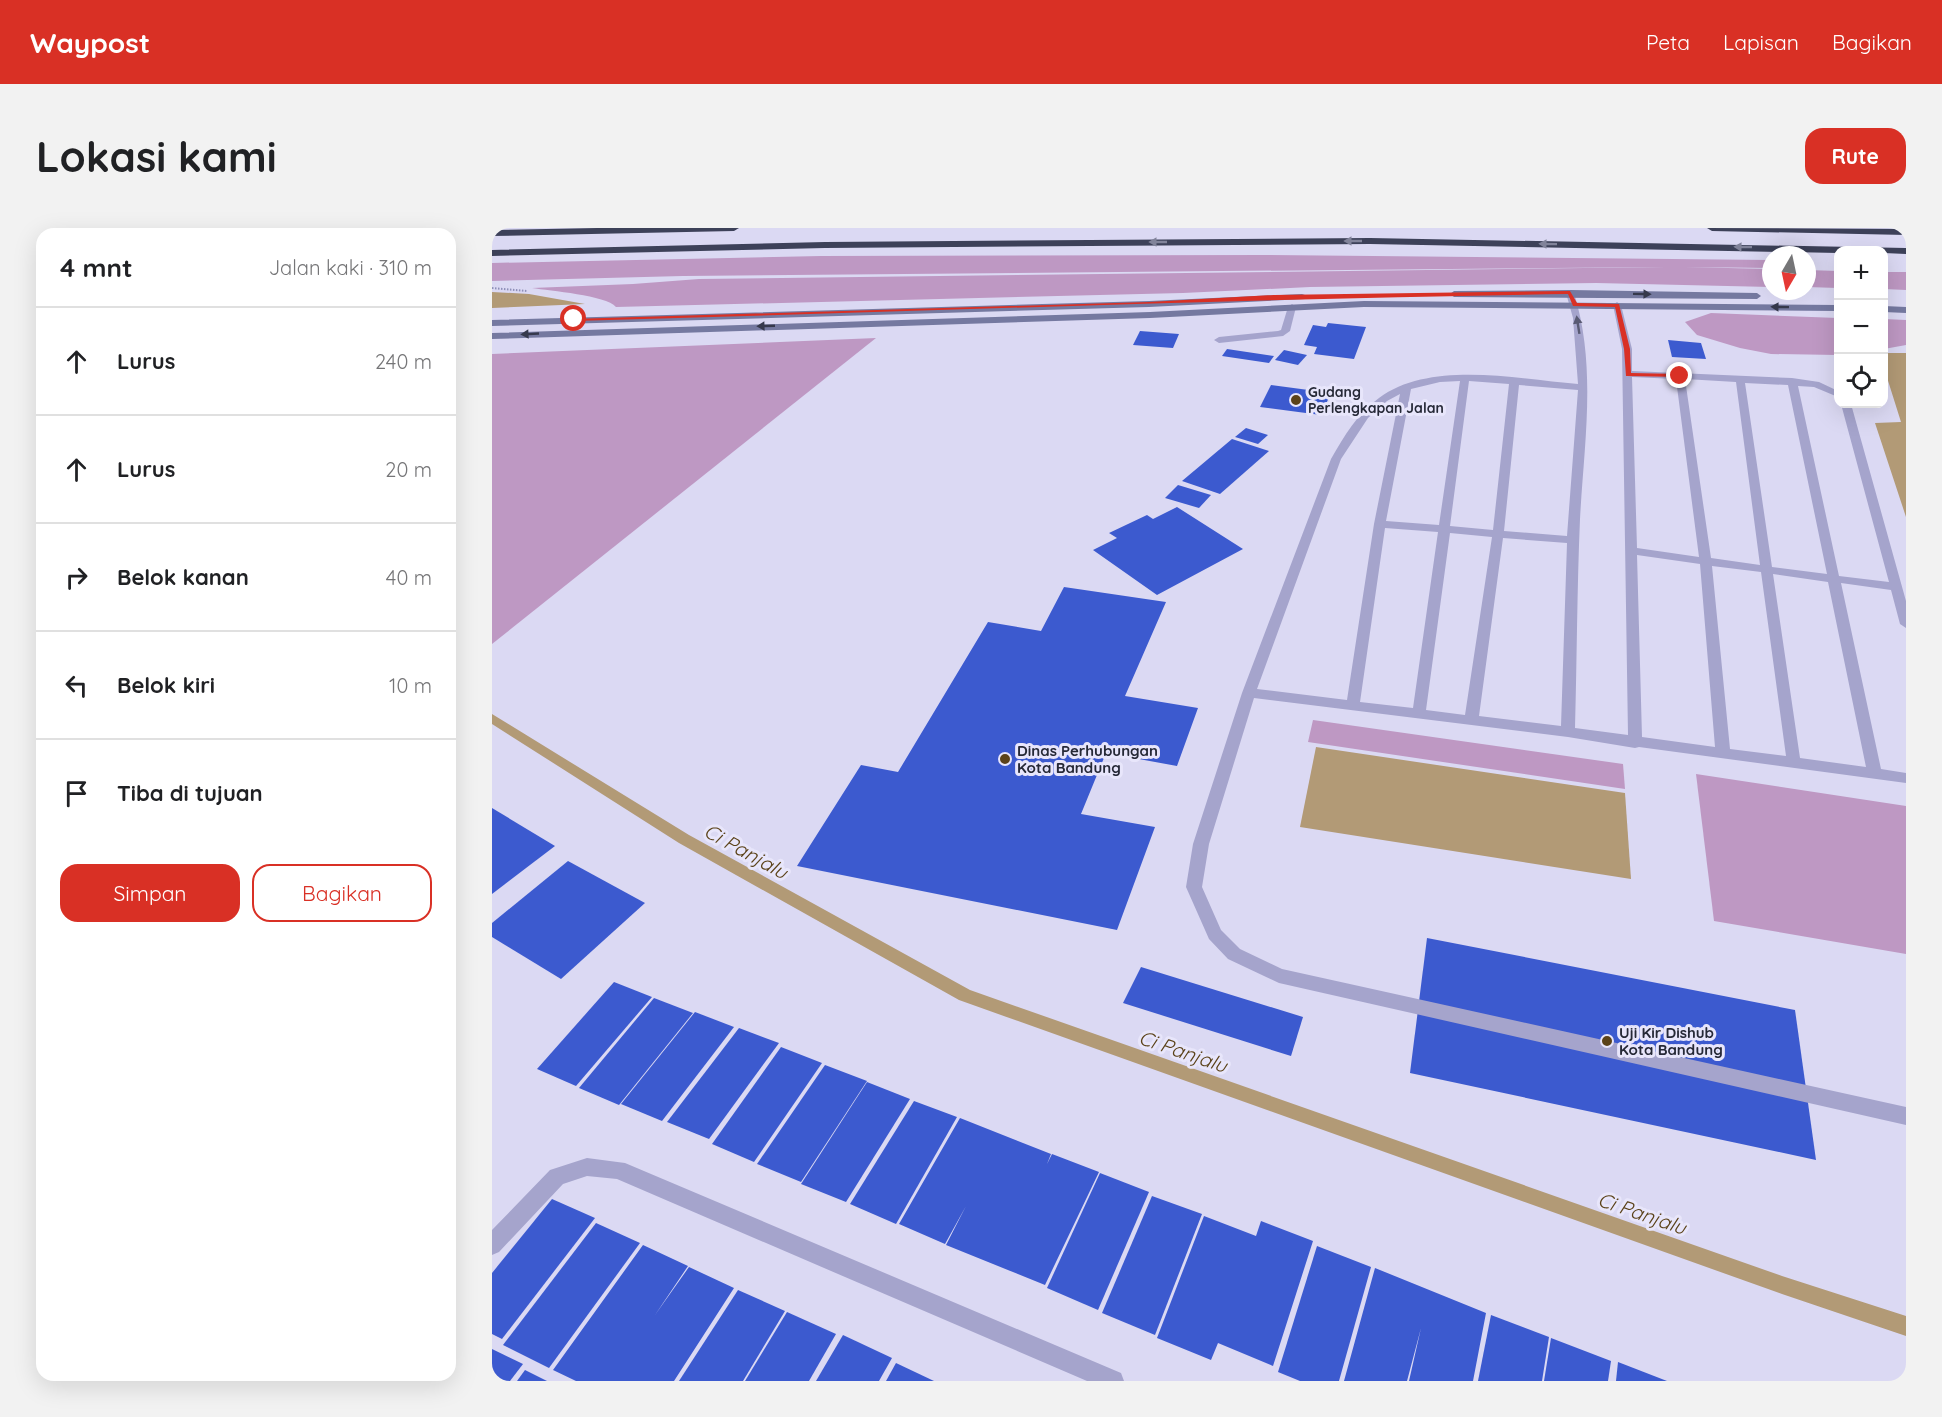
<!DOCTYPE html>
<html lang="id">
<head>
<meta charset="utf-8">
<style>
  :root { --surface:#fff; --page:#f2f2f2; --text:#202124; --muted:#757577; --line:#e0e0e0; --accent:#d93025 }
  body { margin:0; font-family:Quicksand,sans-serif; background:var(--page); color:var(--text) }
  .controls { position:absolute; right:18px; top:18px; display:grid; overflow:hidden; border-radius:12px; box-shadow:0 6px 24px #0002 }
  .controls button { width:54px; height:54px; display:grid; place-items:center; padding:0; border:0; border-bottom:2px solid var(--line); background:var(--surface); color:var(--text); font:30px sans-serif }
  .compass { position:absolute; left:1270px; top:18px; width:54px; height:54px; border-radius:50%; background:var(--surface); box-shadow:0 6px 24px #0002; rotate:189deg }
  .stop { position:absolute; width:18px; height:18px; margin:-14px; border:4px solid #d93025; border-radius:50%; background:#fff }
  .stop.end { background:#d93025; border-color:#fff; box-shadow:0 2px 6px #0008 }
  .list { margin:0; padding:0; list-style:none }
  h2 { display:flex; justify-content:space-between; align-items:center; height:78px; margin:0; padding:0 24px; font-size:26px }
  h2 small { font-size:20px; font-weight:400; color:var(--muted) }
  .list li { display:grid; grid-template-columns:39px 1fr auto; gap:18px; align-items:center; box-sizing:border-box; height:108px; padding:0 24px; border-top:2px solid var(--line) }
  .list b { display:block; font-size:22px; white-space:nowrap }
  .list em { font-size:20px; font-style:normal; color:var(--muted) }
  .actions { display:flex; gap:12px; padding:18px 24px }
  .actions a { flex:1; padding:14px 0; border:2px solid var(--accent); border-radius:18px; text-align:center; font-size:21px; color:var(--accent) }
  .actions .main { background:var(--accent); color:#fff }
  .icon { flex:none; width:33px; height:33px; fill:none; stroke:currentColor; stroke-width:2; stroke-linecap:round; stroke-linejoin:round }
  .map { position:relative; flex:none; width:1414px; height:1153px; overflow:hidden; border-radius:18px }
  header { display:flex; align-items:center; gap:36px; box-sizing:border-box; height:84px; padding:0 30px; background:var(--accent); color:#fff }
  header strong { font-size:28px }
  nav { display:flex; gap:33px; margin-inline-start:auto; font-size:21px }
  .intro { display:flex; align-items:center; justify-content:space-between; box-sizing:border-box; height:144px; padding:0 36px }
  h1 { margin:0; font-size:42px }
  .button { padding:15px 27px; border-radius:18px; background:var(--accent); color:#fff; font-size:21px; font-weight:700 }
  main { display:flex; gap:36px; padding:0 36px }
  aside { flex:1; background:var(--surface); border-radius:18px; box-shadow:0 6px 24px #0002 }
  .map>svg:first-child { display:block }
  .green { fill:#be98c3 }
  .water { fill:#b29a76 }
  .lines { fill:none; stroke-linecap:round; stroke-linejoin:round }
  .stream { fill:#b29a76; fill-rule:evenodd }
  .building { fill:#3c5acf }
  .path { stroke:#8e8fb8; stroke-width:2; stroke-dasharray:1.5 1.5; stroke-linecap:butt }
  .lane { fill:#a5a4cc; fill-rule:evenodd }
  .street { fill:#a5a4cc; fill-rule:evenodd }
  .secondary { fill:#7579a0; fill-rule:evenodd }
  .highway { fill:#3d4159; fill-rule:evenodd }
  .oneway { fill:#81839a }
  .oneway2 { fill:#36394c }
  .oneway3 { fill:#595a73 }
  .route { fill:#d93025 }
  .poi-dot { fill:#5b4219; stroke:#e8e6fb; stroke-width:2 }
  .labels { text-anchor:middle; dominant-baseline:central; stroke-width:6; stroke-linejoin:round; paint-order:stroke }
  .far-poi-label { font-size:14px; font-weight:bold; fill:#262937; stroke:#e8e6fb; text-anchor:start }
  .poi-label { font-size:15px; font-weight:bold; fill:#262937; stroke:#e8e6fb; text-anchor:start }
  .near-water-label { font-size:20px; font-style:italic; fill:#5b4219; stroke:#e8e6fb }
</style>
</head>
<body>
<header>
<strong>Waypost</strong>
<nav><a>Peta</a><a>Lapisan</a><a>Bagikan</a></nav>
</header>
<div class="intro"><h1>Lokasi kami</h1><a class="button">Rute</a></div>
<main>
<aside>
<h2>4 mnt<small>Jalan kaki · 310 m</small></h2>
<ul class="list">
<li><svg class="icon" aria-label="ahead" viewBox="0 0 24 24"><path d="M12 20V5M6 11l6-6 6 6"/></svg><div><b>Lurus</b></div><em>240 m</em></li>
<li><svg class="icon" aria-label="ahead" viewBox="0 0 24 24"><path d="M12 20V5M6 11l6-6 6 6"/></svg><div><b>Lurus</b></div><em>20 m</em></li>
<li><svg class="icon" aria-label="right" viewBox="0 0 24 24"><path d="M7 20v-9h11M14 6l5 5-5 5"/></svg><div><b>Belok kanan</b></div><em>40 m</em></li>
<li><svg class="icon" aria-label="left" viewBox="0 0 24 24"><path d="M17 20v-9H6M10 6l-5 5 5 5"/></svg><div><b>Belok kiri</b></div><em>10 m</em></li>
<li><svg class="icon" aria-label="arrive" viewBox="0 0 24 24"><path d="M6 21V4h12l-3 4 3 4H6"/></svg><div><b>Tiba di tujuan</b></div></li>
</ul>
<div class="actions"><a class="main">Simpan</a><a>Bagikan</a></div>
</aside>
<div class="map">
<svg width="1414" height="1153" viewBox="0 0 1414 1153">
  <rect width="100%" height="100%" fill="#dbd9f3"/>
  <g class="green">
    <path d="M772 27 1279 32V40L1192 39 1279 41V59L1104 55 818 59 691 65 124 79C114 67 58 63 40 60L141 56 207 51 1174 39 191 48 0 53V35L329 28Z"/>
    <polygon points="1315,42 1346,43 1346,60 1315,59"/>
    <polygon points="1392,44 1414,44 1414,62 1392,61"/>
    <polygon points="1219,85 1346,90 1346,127 1279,126 1248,120 1205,107 1193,94"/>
    <polygon points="1392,91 1414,92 1414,117 1392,121"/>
    <polygon points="384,110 0,416 0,126"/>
    <polygon points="821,492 1131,536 1133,561 816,514"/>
    <polygon points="1204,546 1414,578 1414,726 1222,693"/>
  </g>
  <g class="water">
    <polygon points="0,64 37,66 93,76 0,80"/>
    <polygon points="1392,125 1414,125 1414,289 1383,195 1409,194 1392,140"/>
    <polygon points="824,519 1133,565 1139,651 808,599"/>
  </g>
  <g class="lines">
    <polygon class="stream" points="0,486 197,607 478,762 1290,1048 1414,1088 1414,1108 1290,1066 467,772 187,615 0,496"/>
  </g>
  <g class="building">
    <polygon points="836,95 874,99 862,131 822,126 825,119 812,117 821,97 834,99"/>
    <polygon points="648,103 687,106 681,120 641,117"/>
    <polygon points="1176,112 1209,115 1214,131 1180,129"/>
    <polygon points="735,121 782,128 777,135 730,128"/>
    <polygon points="792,122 815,127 806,137 783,132"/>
    <polygon points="779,157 839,165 829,187 768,179"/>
    <polygon points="754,200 776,207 766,216 743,209"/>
    <polygon points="740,211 777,223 728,266 690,253"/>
    <polygon points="686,257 719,267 707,280 673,270"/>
    <polygon points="685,279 751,321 665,367 601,322 625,310 617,305 655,287 661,291"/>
    <polygon points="572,359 674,374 633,468 706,480 685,538 614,525 589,586 663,599 625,702 305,638 369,537 406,544 496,394 549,403"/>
    <polygon points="0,580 63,618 0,666"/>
    <polygon points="76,633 153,675 69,751 0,709 0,695"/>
    <polygon points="935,710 1303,782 1324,932 918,845"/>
    <polygon points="649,739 811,789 799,828 631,775"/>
    <polygon points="122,754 160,769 84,858 45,841"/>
    <polygon points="162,770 201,785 127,877 87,860"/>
    <polygon points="203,784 242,799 170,893 129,876"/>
    <polygon points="247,800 287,815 217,911 175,894"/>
    <polygon points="289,819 330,835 262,934 220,916"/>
    <polygon points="333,837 375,853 309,954 265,936"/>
    <polygon points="375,854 418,871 354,974 309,956"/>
    <polygon points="422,873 465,889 404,996 358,976"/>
    <polygon points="468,890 559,926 555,936 560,926 607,944 553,1057 454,1017 474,978 453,1016 407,996"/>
    <polygon points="608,945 657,964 606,1082 555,1060"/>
    <polygon points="660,968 710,986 663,1107 610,1085"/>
    <polygon points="60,971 103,990 10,1111 0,1106 0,1045"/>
    <polygon points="712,988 764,1008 769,993 821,1013 781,1138 726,1115 719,1132 665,1110"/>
    <polygon points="104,995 148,1015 57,1140 11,1117"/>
    <polygon points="151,1017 196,1038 163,1087 197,1039 242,1060 182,1153 84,1153 61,1142"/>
    <polygon points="825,1018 879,1039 847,1153 808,1153 786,1144"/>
    <polygon points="883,1040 994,1085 981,1153 917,1153 929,1100 915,1153 852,1153"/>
    <polygon points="246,1062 293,1083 251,1153 187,1153"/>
    <polygon points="295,1084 344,1106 317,1153 253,1153"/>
    <polygon points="999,1087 1057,1109 1050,1153 986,1153"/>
    <polygon points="351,1107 400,1130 387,1153 324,1153"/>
    <polygon points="1059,1110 1119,1133 1116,1153 1052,1153"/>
    <polygon points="0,1121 31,1136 18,1153 0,1153"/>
    <polygon points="1126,1134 1175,1153 1124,1153"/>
    <polygon points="404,1135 442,1153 394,1153"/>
    <polygon points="33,1142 55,1153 25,1153"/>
  </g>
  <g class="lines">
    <polyline class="path" points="0,60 35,63"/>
    <g class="lane">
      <path d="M1078 62 1082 65C1105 139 1092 215 1088 291 1085 360 1085 430 1083 500L1136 507 1130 121 1121 77 1125 74 1129 77 1140 121V143L1300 150 1327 154 1346 163V169L1322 159 1306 158 1347 348 1397 354 1349 176H1359L1414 373V400L1408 396 1399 362 1349 355 1389 541 1414 545V555L1147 519 1143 520 1076 509 762 470 717 616 710 659 729 702 748 721 790 741 1414 879V897L787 755 736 731 717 711 694 659 701 616 750 465 839 231C852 208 866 185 887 170 938 132 1026 151 1086 156L1081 90 1074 65ZM1140 149 1184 151 1207 329 1145 320ZM1193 151 1244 154 1268 337 1219 330ZM968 153 947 297 894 293 919 161 948 154ZM977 153 1017 156 1001 302 958 298ZM1253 155 1296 157 1335 346 1280 339ZM1027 157 1086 162 1075 308 1012 303ZM908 166 882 296 855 472 765 461 849 231 876 190 895 173ZM893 300 946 304 921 480 868 474ZM958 305 1000 309 973 487 934 482ZM1011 310 1075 315 1069 498 987 488ZM1145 327 1208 336 1223 519 1150 509ZM1220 338 1269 344 1294 528 1238 521ZM1281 346 1336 354 1374 539 1308 530Z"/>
      <polygon points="800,76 804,79 798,103 791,108 727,115 722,112 727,109 786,103 789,102 796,79"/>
    </g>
    <polygon class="street" points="95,930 133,935 629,1145 632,1153 595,1153 125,951 95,948 71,956 7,1024 0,1027 0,1002 58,942"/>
    <g class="secondary">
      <polygon points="1078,62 1265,65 1269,68 1265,71 962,69 958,66 962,63"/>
      <polygon points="810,66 813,67 813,71 657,79 0,98 0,92 657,73"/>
      <polygon points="872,73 1346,77 1346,83 872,79 658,90 0,111 0,105 658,84"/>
      <polygon points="1392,78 1414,79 1414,85 1392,84"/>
    </g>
    <g class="highway">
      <polygon points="105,0 247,0 242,3 0,8 0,2"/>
      <polygon points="1215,0 1414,1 1414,7 1220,3"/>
      <polygon points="878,10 1414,20 1414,26 1392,25 1392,22 1346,22 1346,25 878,16 333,20 0,28 0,22 333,14"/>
    </g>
  </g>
  <defs><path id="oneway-solid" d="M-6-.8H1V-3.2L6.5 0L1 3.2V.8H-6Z" transform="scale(1.5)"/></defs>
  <g class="oneway">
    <use href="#oneway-solid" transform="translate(861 13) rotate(180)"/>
    <use href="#oneway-solid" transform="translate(666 14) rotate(180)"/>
    <use href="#oneway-solid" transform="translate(1056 16) rotate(-179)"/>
    <use href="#oneway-solid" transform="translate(1251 19) rotate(-179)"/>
  </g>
  <g class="oneway2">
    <use href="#oneway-solid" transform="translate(1150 66) rotate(1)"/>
    <use href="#oneway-solid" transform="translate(1288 79) rotate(-179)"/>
    <use href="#oneway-solid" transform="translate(274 98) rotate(178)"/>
    <use href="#oneway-solid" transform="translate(38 106) rotate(177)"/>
  </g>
  <use class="oneway3" href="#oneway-solid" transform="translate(1086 97) rotate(-99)"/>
  <path class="route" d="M1078 63 1085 75 1127 76 1138 121 1139 145 1188 146 1190 149 1134 148 1132 121 1123 79 1081 78 1076 66C744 71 413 84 82 93L79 91 657 74 782 67Z"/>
  <g class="poi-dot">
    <circle cx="804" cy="172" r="6"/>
    <circle cx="513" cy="531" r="6"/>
    <circle cx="1115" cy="813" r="6"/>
  </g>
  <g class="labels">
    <g class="far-poi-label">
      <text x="816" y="164">Gudang<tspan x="816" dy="16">Perlengkapan Jalan</tspan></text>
    </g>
    <g class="poi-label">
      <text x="525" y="522">Dinas Perhubungan<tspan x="525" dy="17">Kota Bandung</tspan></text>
      <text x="1127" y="804">Uji Kir Dishub<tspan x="1127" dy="17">Kota Bandung</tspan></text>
    </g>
    <g class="near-water-label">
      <text transform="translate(254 623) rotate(29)">Ci Panjalu</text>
      <text transform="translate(691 823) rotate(19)">Ci Panjalu</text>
      <text transform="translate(1150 985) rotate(19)">Ci Panjalu</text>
    </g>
  </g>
</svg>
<div class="controls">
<button>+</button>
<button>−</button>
<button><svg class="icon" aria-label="locate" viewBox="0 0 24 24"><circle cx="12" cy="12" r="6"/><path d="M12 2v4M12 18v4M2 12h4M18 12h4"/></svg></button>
</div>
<svg class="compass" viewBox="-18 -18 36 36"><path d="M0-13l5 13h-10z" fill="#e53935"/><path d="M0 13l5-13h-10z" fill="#757577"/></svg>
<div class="stop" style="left:82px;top:91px"></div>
<div class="stop end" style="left:1188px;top:148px"></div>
</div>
</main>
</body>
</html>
